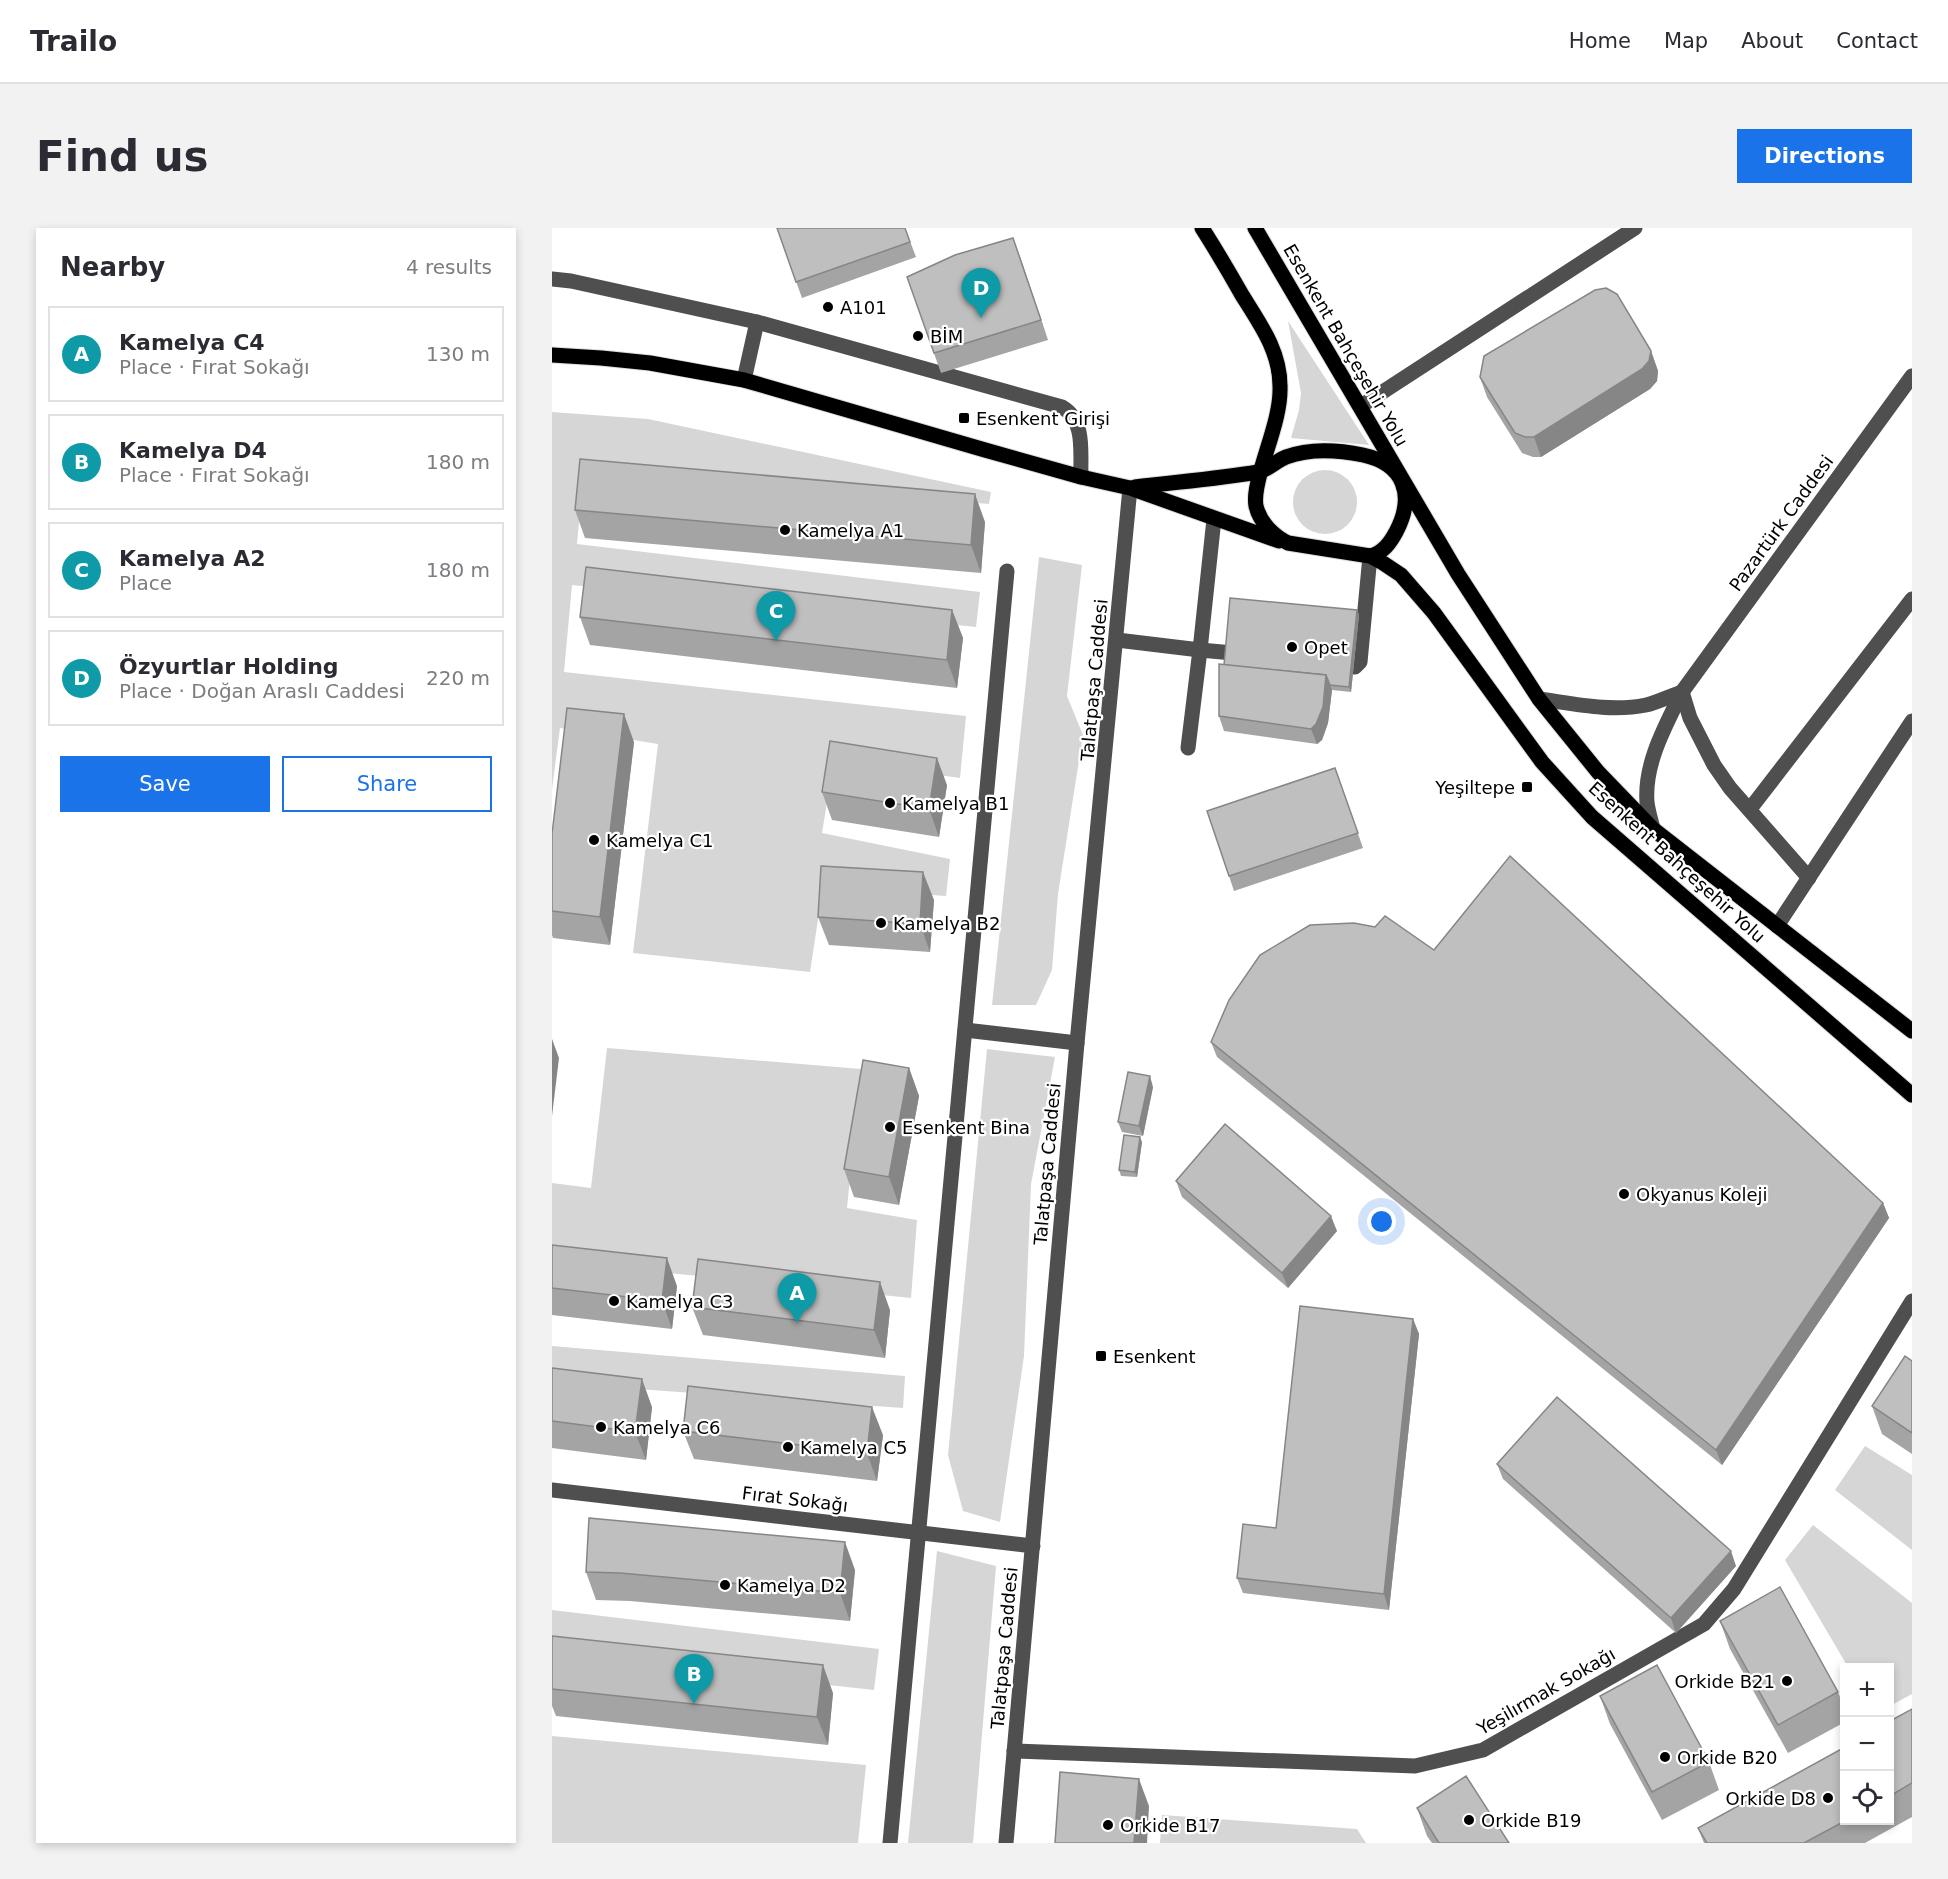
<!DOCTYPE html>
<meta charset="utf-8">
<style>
:root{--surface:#fff;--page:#f2f2f3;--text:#2b2b33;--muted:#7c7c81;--line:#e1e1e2;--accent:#1a73e8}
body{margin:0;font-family:"DejaVu Sans",sans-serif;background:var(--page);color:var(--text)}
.controls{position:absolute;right:18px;bottom:18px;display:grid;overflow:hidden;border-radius:0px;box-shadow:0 3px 9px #0003}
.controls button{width:54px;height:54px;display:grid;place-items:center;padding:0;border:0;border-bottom:2px solid var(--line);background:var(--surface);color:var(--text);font:30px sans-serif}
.you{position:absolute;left:830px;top:994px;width:21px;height:21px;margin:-15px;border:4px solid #fff;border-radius:50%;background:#1a73e8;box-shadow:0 0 0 9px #1a73e833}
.badge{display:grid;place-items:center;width:39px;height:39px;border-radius:50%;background:var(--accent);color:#fff;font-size:20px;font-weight:700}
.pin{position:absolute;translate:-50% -50px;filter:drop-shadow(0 2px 3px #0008)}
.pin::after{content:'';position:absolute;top:32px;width:21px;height:18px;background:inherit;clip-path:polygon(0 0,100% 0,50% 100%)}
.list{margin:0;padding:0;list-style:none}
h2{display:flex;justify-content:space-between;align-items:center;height:78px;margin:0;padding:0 24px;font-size:26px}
h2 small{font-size:20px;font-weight:400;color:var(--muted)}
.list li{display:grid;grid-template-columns:39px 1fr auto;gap:18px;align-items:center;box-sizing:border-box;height:96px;margin:0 12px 12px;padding:0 12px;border:2px solid var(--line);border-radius:0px}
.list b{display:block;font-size:22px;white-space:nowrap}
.list p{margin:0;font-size:20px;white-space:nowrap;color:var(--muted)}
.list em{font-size:20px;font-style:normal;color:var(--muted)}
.actions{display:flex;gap:12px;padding:18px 24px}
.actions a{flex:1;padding:14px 0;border:2px solid var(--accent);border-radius:0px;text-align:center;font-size:21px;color:var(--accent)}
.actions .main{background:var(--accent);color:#fff}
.icon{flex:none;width:33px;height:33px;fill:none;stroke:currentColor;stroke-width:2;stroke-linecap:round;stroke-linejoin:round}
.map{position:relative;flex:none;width:1360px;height:1615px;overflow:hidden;border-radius:0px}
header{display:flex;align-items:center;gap:36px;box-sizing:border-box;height:84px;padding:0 30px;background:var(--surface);border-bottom:2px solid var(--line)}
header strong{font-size:28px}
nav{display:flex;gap:33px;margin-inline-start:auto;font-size:21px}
.intro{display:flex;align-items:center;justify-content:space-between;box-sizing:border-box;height:144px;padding:0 36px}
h1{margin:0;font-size:42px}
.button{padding:15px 27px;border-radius:0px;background:var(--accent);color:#fff;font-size:21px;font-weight:700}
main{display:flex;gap:36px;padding:0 36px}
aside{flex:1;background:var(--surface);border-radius:0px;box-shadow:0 3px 9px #0003}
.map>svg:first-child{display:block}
.green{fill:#d6d6d6}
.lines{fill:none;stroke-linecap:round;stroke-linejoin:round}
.major-casing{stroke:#dbdbdb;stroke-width:17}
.minor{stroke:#4f4f4f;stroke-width:15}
.major{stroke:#000;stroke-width:15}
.wall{fill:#a4a4a4}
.shaded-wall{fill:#868686}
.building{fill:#bfbfbf;stroke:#868686;stroke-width:1.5}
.poi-dot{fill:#000;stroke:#fff;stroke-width:2}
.labels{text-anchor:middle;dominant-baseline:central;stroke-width:4.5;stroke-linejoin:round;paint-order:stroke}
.poi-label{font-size:18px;fill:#000;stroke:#fff;text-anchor:start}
.street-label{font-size:18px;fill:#000;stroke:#fff}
</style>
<header>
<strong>Trailo</strong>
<nav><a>Home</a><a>Map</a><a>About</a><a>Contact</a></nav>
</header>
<div class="intro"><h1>Find us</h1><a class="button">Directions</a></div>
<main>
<aside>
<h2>Nearby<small>4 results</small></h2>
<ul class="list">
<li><span class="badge" style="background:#0f9aa8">A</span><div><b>Kamelya C4</b><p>Place · Fırat Sokağı</p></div><em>130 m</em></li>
<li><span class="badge" style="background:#0f9aa8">B</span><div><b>Kamelya D4</b><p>Place · Fırat Sokağı</p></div><em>180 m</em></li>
<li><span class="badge" style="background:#0f9aa8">C</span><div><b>Kamelya A2</b><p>Place</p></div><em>180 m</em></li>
<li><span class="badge" style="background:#0f9aa8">D</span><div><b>Özyurtlar Holding</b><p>Place · Doğan Araslı Caddesi</p></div><em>220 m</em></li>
</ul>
<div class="actions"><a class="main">Save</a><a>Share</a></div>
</aside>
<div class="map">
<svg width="1360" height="1615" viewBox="0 0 1360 1615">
<rect width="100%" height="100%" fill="#fff"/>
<g class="green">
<polygon points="736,93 817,217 739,210 747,182 749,165"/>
<polygon points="0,184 96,191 439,264 437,276 32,242 25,316 428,364 424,399 20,357 12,444 414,488 408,550 282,532 270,605 398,631 394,668 271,659 258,744 81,725 106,516 8,500 0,561"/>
<circle cx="773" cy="274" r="32"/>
<polygon points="487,329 530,337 515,468 531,507 506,666 500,742 484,777 440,777"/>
<polygon points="55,820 309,841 295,980 365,992 359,1070 0,1033 0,955 39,960"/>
<polygon points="435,821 503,829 479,956 472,1128 448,1294 411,1283 396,1227"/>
<polygon points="0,1118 353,1148 351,1180 0,1155"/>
<polygon points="1313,1218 1360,1247 1360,1322 1283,1262"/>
<polygon points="1261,1297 1360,1375 1360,1466 1338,1478 1338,1440 1296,1439 1233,1332"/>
<polygon points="385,1323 444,1338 421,1615 356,1615"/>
<polygon points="0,1382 327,1421 322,1462 0,1427"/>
<polygon points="0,1508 314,1537 306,1615 0,1615"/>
<polygon points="610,1587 805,1601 814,1615 608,1615"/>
</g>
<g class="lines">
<g class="major-casing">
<g id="major">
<path d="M 650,0 C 664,22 677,44 690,67 C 708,96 728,123 728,158 C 729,185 716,216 709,242 C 706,253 702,267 704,278 C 708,295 722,308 736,315 L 818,328 L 831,335 L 849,347 L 882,385 L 990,534 L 1040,589 L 1360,867"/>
<polyline points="703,0 906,346 987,471 1046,544 1101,601 1360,803"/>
<polyline points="0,127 49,130 98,135 192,152 433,222 529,249 578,260 727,313"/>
<path d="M 583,259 C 623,254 665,251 706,244 C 716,242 724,233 734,229 C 758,220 787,222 811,227 C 853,236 863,268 844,304 C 838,315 831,325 818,328"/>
</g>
</g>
<g class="minor">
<path d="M 0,51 L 19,53 L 205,94 L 510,179 C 534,193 528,225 529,249"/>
<polyline points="192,152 205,94"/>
<polyline points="809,178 1083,0"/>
<polyline points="565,412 648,422 662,291"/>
<polyline points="782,436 803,439 808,434 818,328"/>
<polyline points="1130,464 1138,490 1162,537 1178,560 1257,650"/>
<path d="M 987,471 C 1023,476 1059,484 1094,477 C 1106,474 1118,468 1130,464"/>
<polyline points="636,520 648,422 692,426"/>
<polyline points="1198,581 1360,371"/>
<path d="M 1101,601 C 1099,592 1096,583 1095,574 C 1092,535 1114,497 1130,464 L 1360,148"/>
<polyline points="1225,698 1360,493"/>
<polyline points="413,802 525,815"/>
<polyline points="0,1262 481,1318"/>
<polyline points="462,1523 863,1538 931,1522 1152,1396 1182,1361 1360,1073"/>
<polyline points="338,1615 455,343"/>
<polyline points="454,1615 525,815 578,260"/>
</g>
<use href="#major" class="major"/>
</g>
<g class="wall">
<polygon points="225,0 353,0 364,29 250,70"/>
<polygon points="468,29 496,112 389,145 355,49"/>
<polygon points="1099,123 1106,143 1105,153 1098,161 989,229 981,229 970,225 935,169 928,149"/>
<polygon points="23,282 433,294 429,345 33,310"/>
<polygon points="400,382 411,410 405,460 38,417 28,389"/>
<polygon points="805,382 807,387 799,464 780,462 776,495 770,512 765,516 672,503 667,488"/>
<polygon points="82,514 58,717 1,710 0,707 0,606"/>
<polygon points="783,540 811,620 682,663 677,648"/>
<polygon points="395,557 387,609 280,592 270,564"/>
<polygon points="382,672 378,724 277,717 266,689"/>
<polygon points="882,722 1331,975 1337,990 1170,1237 665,829 659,814"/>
<polygon points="357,840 367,868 347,977 302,969 292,941"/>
<polygon points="601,859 591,908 570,904 566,894"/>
<polygon points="590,914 585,949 569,948 567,942"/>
<polygon points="624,953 785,1003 736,1060 630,969"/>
<polygon points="0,1017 125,1058 120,1101 0,1087"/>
<polygon points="140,1079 338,1082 333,1130 151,1107"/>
<polygon points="861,1091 867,1106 837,1382 691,1365 685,1350 724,1300"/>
<polygon points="1360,1133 1360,1226 1330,1206 1320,1178"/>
<polygon points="0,1140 100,1179 94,1232 0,1220"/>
<polygon points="131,1203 331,1207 325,1253 142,1231"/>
<polygon points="945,1236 1184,1338 1124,1405 951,1251"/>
<polygon points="303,1342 298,1393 78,1373 44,1372 34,1344"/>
<polygon points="1168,1393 1286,1464 1293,1482 1293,1494 1236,1525 1178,1421"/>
<polygon points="0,1408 281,1465 276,1517 4,1488 0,1478"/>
<polygon points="1048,1468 1157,1534 1167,1562 1110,1592 1058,1496"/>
<polygon points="1360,1481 1360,1589 1313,1615 1152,1615 1146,1600 1293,1593 1338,1593 1338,1493"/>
<polygon points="865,1580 957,1615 880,1615 875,1608"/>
</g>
<g class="shaded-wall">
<polygon points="461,10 468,29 496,112 489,92"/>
<polygon points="1099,123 1106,143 1105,153 1098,161 989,229 982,209"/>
<polygon points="423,266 433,294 429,345 419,317"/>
<polygon points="400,382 411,410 405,460 395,432"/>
<polygon points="805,382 807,387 799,464 797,459"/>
<polygon points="774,447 780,462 776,495 770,512 765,516 759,501"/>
<polygon points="72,486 82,514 58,717 48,689"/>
<polygon points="385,530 395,557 387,609 377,581"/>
<polygon points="371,644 382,672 378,724 368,696"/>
<polygon points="0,811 7,830 0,888"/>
<polygon points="357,840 367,868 347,977 337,949"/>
<polygon points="598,848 601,859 591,908 587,898"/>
<polygon points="588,909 590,914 585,949 583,944"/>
<polygon points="1331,975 1337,990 1170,1237 1164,1222"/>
<polygon points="779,988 785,1003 736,1060 730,1045"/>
<polygon points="115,1030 125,1058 120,1101 110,1073"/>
<polygon points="328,1054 338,1082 333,1130 322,1102"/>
<polygon points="861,1091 867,1106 837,1382 832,1366"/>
<polygon points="90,1151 100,1179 94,1232 83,1204"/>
<polygon points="320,1179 331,1207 325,1253 315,1225"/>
<polygon points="293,1314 303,1342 298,1393 288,1365"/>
<polygon points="1179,1323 1184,1338 1124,1405 1119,1390"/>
<polygon points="271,1437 281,1465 276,1517 265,1489"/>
<polygon points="587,1551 597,1578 595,1615 582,1615"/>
</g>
<g class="building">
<polygon points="225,0 353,0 358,14 244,54"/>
<polygon points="461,10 489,92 382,125 355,49 403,27"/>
<polygon points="1054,60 1065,66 1099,123 1097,133 1090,141 982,209 973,209 963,205 928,149 932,128 1043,62"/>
<polygon points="28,231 423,266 419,317 23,282"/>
<polygon points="34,339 400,382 395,432 28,389"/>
<polygon points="678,370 805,382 797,459 778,457 774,447 672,437"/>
<polygon points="667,436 774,447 771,479 764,496 759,501 667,488"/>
<polygon points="15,480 72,486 48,689 0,683 0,606"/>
<polygon points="278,513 385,530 377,581 270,564"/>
<polygon points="783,540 806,605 677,648 655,583"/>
<polygon points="958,628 1331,975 1164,1222 659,814 677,772 708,727 758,697 802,695 823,699 833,688 882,722"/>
<polygon points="269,638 371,644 368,696 266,689"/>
<polygon points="311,832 357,840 337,949 292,941"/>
<polygon points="576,844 598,848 587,898 566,894"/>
<polygon points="673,896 779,988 730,1045 624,953"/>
<polygon points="572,907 588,909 583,944 567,942"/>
<polygon points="0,1017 115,1030 110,1073 0,1060"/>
<polygon points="146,1031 328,1054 322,1102 140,1079"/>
<polygon points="748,1078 861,1091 832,1366 685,1350 691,1296 724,1300"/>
<polygon points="1353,1128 1360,1133 1360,1205 1320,1178"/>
<polygon points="0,1140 90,1151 83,1204 0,1193"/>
<polygon points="136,1158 320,1179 315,1225 131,1203"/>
<polygon points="1005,1169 1179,1323 1119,1390 945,1236"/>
<polygon points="37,1290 293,1314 288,1365 68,1345 34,1344"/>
<polygon points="1228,1359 1286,1464 1226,1497 1168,1393"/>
<polygon points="0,1408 271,1437 265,1489 0,1461"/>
<polygon points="1105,1437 1157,1534 1100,1564 1048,1468"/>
<polygon points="1360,1481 1360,1555 1338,1568 1338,1493"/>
<polygon points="1293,1519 1293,1593 1252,1615 1155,1615 1146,1600"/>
<polygon points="508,1544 587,1551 582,1615 503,1615"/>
<polygon points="914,1548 957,1615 887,1615 865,1580"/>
</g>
<g class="poi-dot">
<circle cx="276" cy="79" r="6"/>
<circle cx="366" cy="108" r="6"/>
<rect x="406" y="184" width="12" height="12" rx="3"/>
<circle cx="233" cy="302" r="6"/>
<circle cx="740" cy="419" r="6"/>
<rect x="969" y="553" width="12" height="12" rx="3"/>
<circle cx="338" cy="575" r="6"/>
<circle cx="42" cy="612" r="6"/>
<circle cx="329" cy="695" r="6"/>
<circle cx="338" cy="899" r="6"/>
<circle cx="1072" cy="966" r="6"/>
<circle cx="62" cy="1073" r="6"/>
<rect x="543" y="1122" width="12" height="12" rx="3"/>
<circle cx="49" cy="1199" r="6"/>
<circle cx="236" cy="1219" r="6"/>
<circle cx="173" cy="1357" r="6"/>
<circle cx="1235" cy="1453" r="6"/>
<circle cx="1113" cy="1529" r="6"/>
<circle cx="1276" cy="1570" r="6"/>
<circle cx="917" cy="1592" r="6"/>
<circle cx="556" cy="1597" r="6"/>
</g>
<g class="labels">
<g class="poi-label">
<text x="288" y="79">A101</text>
<text x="378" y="108">BİM</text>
<text x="424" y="190">Esenkent Girişi</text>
<text x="245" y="302">Kamelya A1</text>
<text x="752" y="419">Opet</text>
<text x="963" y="559" text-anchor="end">Yeşiltepe</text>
<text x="350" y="575">Kamelya B1</text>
<text x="54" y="612">Kamelya C1</text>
<text x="341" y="695">Kamelya B2</text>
<text x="350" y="899">Esenkent Bina</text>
<text x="1084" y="966">Okyanus Koleji</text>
<text x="74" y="1073">Kamelya C3</text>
<text x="561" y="1128">Esenkent</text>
<text x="61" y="1199">Kamelya C6</text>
<text x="248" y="1219">Kamelya C5</text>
<text x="185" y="1357">Kamelya D2</text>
<text x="1223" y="1453" text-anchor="end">Orkide B21</text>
<text x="1125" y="1529">Orkide B20</text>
<text x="1264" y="1570" text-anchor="end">Orkide D8</text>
<text x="929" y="1592">Orkide B19</text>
<text x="568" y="1597">Orkide B17</text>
</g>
<g class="street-label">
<text transform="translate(794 117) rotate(60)">Esenkent Bahçeşehir Yolu</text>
<text transform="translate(1229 295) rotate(-54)">Pazartürk Caddesi</text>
<text transform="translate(542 452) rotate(-85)">Talatpaşa Caddesi</text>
<text transform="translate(1125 634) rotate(42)">Esenkent Bahçeşehir Yolu</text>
<text transform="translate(495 936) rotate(-85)">Talatpaşa Caddesi</text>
<text transform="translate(243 1271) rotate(7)">Fırat Sokağı</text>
<text transform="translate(452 1420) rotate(-85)">Talatpaşa Caddesi</text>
<text transform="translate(994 1463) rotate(-30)">Yeşilırmak Sokağı</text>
</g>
</g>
</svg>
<div class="controls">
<button>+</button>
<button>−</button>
<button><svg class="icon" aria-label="locate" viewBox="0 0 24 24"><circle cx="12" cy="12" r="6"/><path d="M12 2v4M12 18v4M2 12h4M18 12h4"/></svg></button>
</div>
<div class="you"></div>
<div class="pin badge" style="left:245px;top:1095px;background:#0f9aa8">A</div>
<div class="pin badge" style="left:142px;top:1476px;background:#0f9aa8">B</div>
<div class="pin badge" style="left:224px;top:413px;background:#0f9aa8">C</div>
<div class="pin badge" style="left:429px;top:90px;background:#0f9aa8">D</div>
</div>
</main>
